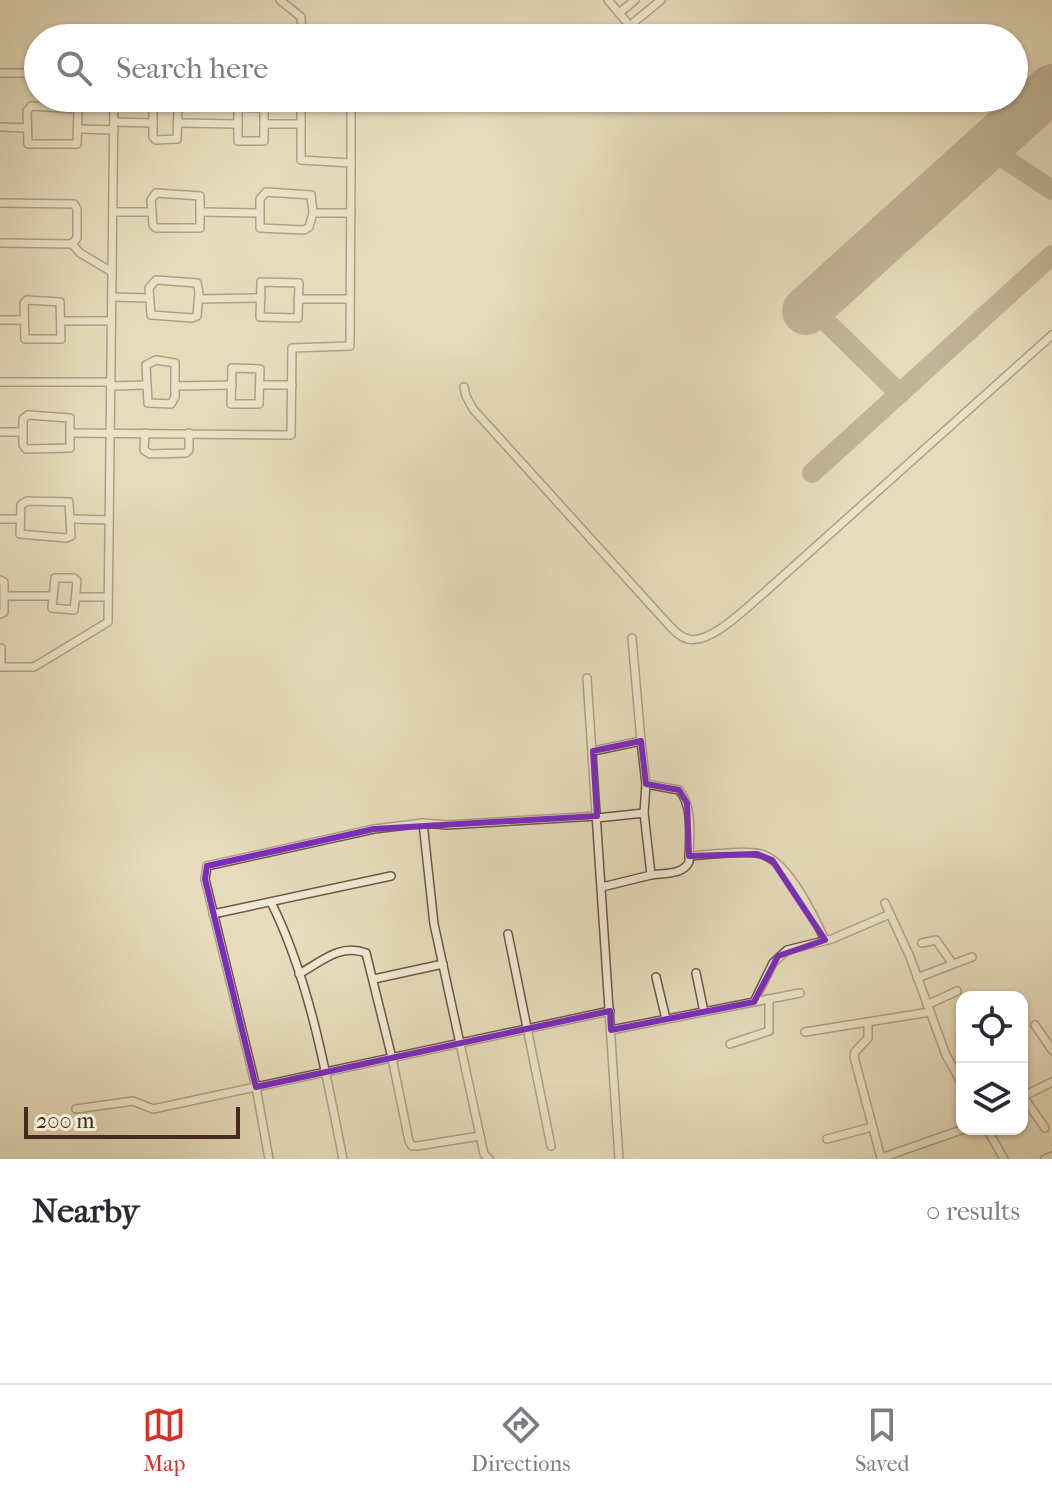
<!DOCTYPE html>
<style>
:root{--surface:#fff;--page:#f7f7f7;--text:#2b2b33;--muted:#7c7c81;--line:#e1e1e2;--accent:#d93025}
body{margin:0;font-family:"IM FELL French Canon",serif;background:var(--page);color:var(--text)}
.controls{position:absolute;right:24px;bottom:24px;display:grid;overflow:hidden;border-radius:16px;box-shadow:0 2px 6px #0004}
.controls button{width:72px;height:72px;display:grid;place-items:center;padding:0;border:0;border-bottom:2px solid var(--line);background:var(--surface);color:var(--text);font:40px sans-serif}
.scale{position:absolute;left:24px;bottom:20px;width:216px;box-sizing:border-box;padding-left:8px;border:4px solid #462b1c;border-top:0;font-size:22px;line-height:28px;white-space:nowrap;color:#462b1c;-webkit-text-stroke:6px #efe8d3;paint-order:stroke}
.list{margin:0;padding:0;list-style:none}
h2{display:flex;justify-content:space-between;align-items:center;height:104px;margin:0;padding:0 32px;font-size:34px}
h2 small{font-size:26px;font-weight:400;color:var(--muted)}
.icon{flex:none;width:44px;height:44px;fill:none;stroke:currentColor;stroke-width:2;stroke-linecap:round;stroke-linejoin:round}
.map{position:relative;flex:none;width:1052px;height:1159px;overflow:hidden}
.search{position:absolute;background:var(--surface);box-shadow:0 2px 6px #0004;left:24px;right:24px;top:24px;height:88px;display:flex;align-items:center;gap:20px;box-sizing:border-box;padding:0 28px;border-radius:44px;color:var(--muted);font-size:30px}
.sheet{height:224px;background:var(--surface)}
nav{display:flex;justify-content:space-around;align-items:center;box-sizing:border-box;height:112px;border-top:2px solid var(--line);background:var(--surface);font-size:22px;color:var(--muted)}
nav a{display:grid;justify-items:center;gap:4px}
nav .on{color:var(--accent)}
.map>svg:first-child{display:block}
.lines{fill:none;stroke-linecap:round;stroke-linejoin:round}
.taxiway{stroke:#96846c;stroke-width:20}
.runway{stroke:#96846c;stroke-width:48}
.minor-casing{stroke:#6e5744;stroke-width:10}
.minor{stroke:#efe8d3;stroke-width:7}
.marked{fill:none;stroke:#7b2cbf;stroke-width:6;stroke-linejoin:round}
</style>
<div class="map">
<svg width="1052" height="1159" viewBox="0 0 1052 1159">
<rect width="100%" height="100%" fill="#e6dcbb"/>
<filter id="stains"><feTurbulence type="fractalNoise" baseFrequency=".0025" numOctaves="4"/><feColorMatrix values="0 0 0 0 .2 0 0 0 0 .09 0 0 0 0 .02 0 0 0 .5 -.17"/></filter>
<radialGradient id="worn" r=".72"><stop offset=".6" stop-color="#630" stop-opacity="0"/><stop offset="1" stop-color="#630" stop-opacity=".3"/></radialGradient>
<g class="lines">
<g class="taxiway">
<polyline points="987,147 1052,190"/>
<polyline points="811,307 900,394"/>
<polyline points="812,473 1052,255"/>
</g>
<polyline class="runway" points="806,311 1052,88"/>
<g class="minor-casing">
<g id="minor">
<polyline points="280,0 301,17 302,38"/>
<polyline points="608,0 630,26"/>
<polyline points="619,13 635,0"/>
<polyline points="615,38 661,0"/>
<polyline points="0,73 38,73"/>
<polyline points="351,98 351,163"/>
<polygon points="31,106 78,109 77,144 28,144 27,111"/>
<polygon points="156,106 178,107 177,139 156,140 153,137 153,111"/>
<polygon points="238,107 264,108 264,141 238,141"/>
<polyline points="114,122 153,123"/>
<polyline points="179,123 238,124"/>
<polyline points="264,124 301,124"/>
<polyline points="0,127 27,128"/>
<polyline points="78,129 114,130"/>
<polygon points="266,192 311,195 313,213 309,227 304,230 260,228 260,199"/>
<polygon points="156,193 200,196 200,228 156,228 153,225 151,200"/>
<polyline points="0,203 74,204 77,209 77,238 72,244"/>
<polyline points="113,212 151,212"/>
<polyline points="202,212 259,213"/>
<polyline points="313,213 351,213"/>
<polyline points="0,243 72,244"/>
<polyline points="72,244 80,253 112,272"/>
<polygon points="156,280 197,283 199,292 197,316 192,318 151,315 149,288"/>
<polygon points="261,282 299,283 298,318 260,317"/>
<polyline points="112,297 149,298"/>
<polyline points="199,299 261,298"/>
<polyline points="298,299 350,299"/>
<polygon points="27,300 60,302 61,339 25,339 24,303"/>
<polyline points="0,320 24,320"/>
<polyline points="62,321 111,321"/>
<polygon points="156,360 175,363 175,397 171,404 148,403 146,365"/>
<polygon points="232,368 260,369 259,404 231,404"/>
<polyline points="0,382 111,382"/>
<polyline points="260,385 292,385"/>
<polyline points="111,386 146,385"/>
<polyline points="175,386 232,385"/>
<path d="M 464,387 L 466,396 L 473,409 L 667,623 C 673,629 679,637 688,639 C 710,645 747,607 764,593 L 1052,335"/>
<polygon points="28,415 70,418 70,448 26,449 23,445 23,419"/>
<polyline points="0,432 23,432"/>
<polyline points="72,433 291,435 292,348 350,346 351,163 301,160 301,98"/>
<polyline points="145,433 144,450 150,454 186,453 189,450 189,433"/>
<polygon points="27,501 69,502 71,536 66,538 20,534 21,505"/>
<polyline points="0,519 19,519"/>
<polyline points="72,519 109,520"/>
<polygon points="55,578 74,578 77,581 74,610 52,608"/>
<polyline points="0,580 4,582 4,612 0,614"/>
<polyline points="5,596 52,596"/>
<polyline points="76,597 108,597"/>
<polyline points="0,667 34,667 108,622 114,98"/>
<polyline points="1,667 1,648"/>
<polyline points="587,678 619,1159"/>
<polyline points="641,741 646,784 644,813"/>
<polyline points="593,751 641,741 632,638"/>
<path d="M 646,784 L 679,790 C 694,807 689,840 689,862 C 683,875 664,873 651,875"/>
<polyline points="597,818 644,813 651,875 602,887"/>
<polyline points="423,823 434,924 484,1154 489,1159"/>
<path d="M 689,856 C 709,855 745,849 764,855 C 790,865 814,916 825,940"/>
<path d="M 271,902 C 310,981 326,1073 343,1159"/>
<polyline points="885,903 910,957 946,1055 962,1084"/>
<polyline points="213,914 391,876"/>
<polyline points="508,934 551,1146"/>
<polyline points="922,943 936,940 952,963"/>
<polyline points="696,973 704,1012"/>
<path d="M 299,974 C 321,962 340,943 366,953 L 392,1058 L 409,1141 L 412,1146 L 417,1146 L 480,1136"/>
<polyline points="656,977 666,1019"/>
<polyline points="917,978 972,957"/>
<polyline points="374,979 443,964"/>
<polyline points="754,1002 773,963 787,950 832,939 890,914"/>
<polyline points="927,1005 957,991"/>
<polyline points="868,1022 868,1038 855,1052 854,1057 881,1158 964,1129"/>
<polyline points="1035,1025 1052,1050"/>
<polyline points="611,1030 800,993"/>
<polyline points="805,1032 930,1012"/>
<polyline points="730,1044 769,1031 769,999"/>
<polyline points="1022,1095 1045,1128"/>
<polyline points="1022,1097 1052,1082"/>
<polyline points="76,1109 133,1101 153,1109 610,1011"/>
<polyline points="987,1129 1004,1159"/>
<polyline points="827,1139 872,1127"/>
<polyline points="269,1159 256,1087 205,879 207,866 374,829 423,823 447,825 597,816"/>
<polyline points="1045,1159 1052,1156"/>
</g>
</g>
<use href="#minor" class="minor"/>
</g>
<path d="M0 0H1052V1159H0ZM 641,741 L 646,784 L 679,790 L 687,803 L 689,856 L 757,854 L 772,860 L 825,940 L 778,956 L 754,1002 L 611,1030 L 610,1011 L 256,1087 L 205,879 L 207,866 L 374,829 L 597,816 L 593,751 Z" fill="#e6dcbb" fill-opacity=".55" fill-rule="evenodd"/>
<path class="marked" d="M 641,741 L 646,784 L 679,790 L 687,803 L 689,856 L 757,854 L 772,860 L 825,940 L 778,956 L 754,1002 L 611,1030 L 610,1011 L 256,1087 L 205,879 L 207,866 L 374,829 L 597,816 L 593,751 Z"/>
<rect width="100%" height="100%" filter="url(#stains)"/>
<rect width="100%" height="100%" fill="url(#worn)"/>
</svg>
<div class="controls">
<button><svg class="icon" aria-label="locate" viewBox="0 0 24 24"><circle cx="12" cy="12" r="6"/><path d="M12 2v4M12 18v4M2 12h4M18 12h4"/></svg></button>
<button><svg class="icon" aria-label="layers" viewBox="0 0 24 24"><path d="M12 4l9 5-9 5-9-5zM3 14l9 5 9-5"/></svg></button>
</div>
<div class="scale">200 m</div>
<div class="search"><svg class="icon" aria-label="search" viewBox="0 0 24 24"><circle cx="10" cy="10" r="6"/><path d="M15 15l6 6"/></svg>Search here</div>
</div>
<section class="sheet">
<h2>Nearby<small>0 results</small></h2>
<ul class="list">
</ul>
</section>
<nav>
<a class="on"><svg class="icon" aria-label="map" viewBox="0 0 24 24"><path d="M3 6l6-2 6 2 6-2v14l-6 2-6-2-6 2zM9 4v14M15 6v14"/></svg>Map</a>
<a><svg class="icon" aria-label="directions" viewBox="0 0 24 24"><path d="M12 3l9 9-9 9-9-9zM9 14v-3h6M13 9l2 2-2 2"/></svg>Directions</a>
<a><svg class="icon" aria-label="saved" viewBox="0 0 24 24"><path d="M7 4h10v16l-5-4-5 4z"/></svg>Saved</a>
</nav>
